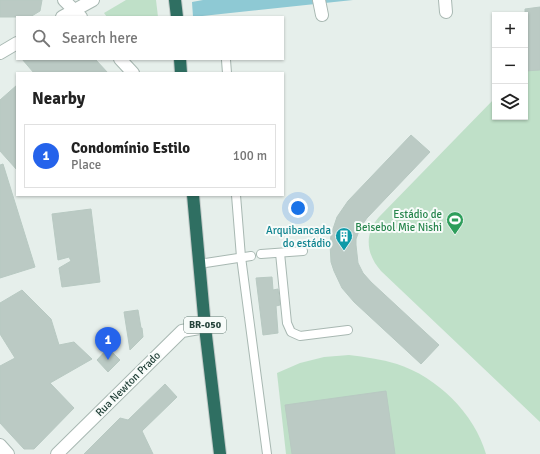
<!DOCTYPE html>
<meta charset="utf-8">
<style>
:root{--surface:#fff;--page:#f6f6f6;--text:#222;--muted:#767676;--line:#e0e0e0;--accent:#2563eb}
body{margin:0;font-family:Signika,sans-serif;background:var(--page);color:var(--text)}
.controls{position:absolute;right:12px;top:12px;display:grid;overflow:hidden;border-radius:0px;box-shadow:0 1px 3px #0004}
.controls button{width:36px;height:36px;display:grid;place-items:center;padding:0;border:0;border-bottom:1px solid var(--line);background:var(--surface);color:var(--text);font:20px sans-serif}
.you{position:absolute;left:298px;top:208px;width:14px;height:14px;margin:-10px;border:3px solid #fff;border-radius:50%;background:#1a73e8;box-shadow:0 0 0 6px #1a73e833}
.badge{display:grid;place-items:center;width:26px;height:26px;border-radius:50%;background:var(--accent);color:#fff;font-size:13px;font-weight:700}
.pin{position:absolute;translate:-50% -33px;filter:drop-shadow(0 1px 2px #0008)}
.pin::after{content:'';position:absolute;top:21px;width:14px;height:12px;background:inherit;clip-path:polygon(0 0,100% 0,50% 100%)}
.list{margin:0;padding:0;list-style:none}
h2{display:flex;justify-content:space-between;align-items:center;height:52px;margin:0;padding:0 16px;font-size:17px}
h2 small{font-size:13px;font-weight:400;color:var(--muted)}
.list li{display:grid;grid-template-columns:26px 1fr auto;gap:12px;align-items:center;box-sizing:border-box;height:64px;margin:0 8px 8px;padding:0 8px;border:1px solid var(--line);border-radius:0px}
.list b{display:block;font-size:15px;white-space:nowrap}
.list p{margin:0;font-size:13px;white-space:nowrap;color:var(--muted)}
.list em{font-size:13px;font-style:normal;color:var(--muted)}
.icon{flex:none;width:22px;height:22px;fill:none;stroke:currentColor;stroke-width:2;stroke-linecap:round;stroke-linejoin:round}
.map{position:relative;flex:none;width:540px;height:454px;overflow:hidden}
.search{position:absolute;background:var(--surface);box-shadow:0 1px 3px #0004;left:16px;top:16px;width:268px;height:44px;display:flex;align-items:center;gap:10px;box-sizing:border-box;padding:0 14px;border-radius:0px;color:var(--muted);font-size:15px}
.panel{position:absolute;background:var(--surface);box-shadow:0 1px 3px #0004;left:16px;top:72px;width:268px;height:124px;border-radius:0px}
.map>svg:first-child{display:block}
.green{fill:#bfe0c8}
.water{fill:#8ec9d4}
.building{fill:#bbcac4;stroke:#b8c9c2}
.lines{fill:none;stroke-linecap:round;stroke-linejoin:round}
.lane-casing{stroke:#a8b8b2;stroke-width:10}
.street-casing{stroke:#a8b8b2;stroke-width:14}
.highway-casing{stroke:#c2cac8;stroke-width:14}
.lane{stroke:#fff;stroke-width:8}
.street{stroke:#fff;stroke-width:12}
.highway{stroke:#2f6f62;stroke-width:12}
.labels{text-anchor:middle;dominant-baseline:central;stroke-width:4;stroke-linejoin:round;paint-order:stroke}
.shield{fill:#f7fbf9;stroke:#637a73;stroke-width:1}
.shield-label{font-size:10px;font-weight:bold;fill:#24423a}
.leisure-label{font-size:11px;fill:#27864d;stroke:#f7fbf9;text-anchor:end}
.culture-label{font-size:11px;fill:#0d838f;stroke:#f7fbf9;text-anchor:end}
.street-label{font-size:11px;fill:#24423a;stroke:#f7fbf9}
</style>
<div class="map">
<svg width="540" height="454" viewBox="0 0 540 454">
<rect width="100%" height="100%" fill="#e6efeb"/>
<g class="green">
<polygon points="126,0 156,0 158,17 107,17 104,13"/>
<path d="M 540,52 L 540,422 L 381,271 C 366,254 364,234 379,217 L 495,98 L 495,117 L 525,117 L 525,68 Z"/>
<path d="M 349,355 C 365,357 381,359 397,364 C 437,377 474,413 486,454 L 286,454 L 277,373 L 300,363 L 324,357 Z"/>
</g>
<polygon class="water" points="203,0 353,0 193,17 192,2"/>
<g class="building">
<polygon points="0,0 42,0 40,11 30,17 0,17"/>
<polygon points="540,7 540,70 525,71 525,9"/>
<polygon points="22,59 95,59 108,73 34,73"/>
<polygon points="17,85 17,170 0,151 0,100"/>
<polygon points="411,135 430,152 367,218 360,228 356,239 356,245 358,263 363,273 371,282 439,345 421,364 354,302 342,288 334,271 331,262 330,244 331,235 337,217 348,201"/>
<polygon points="3,164 35,267 0,278 0,165"/>
<polygon points="91,209 100,282 62,287 59,268 71,261 69,257 58,260 52,214"/>
<polygon points="272,277 273,290 278,289 280,305 276,306 278,333 263,335 256,278"/>
<polygon points="22,290 51,319 59,345 74,342 92,359 50,383 74,408 34,449 24,449 0,423 0,366 15,358 0,334 0,303"/>
<polygon points="138,310 141,328 142,328 143,337 130,350 124,312"/>
<polygon points="108,348 120,360 108,372 97,360"/>
<polygon points="165,384 177,397 142,431 153,454 84,454 120,418 128,420"/>
<polygon points="386,391 395,454 292,454 285,405"/>
</g>
<g class="lines">
<g class="lane-casing">
<g id="lane">
<polyline points="226,60 227,73"/>
<polyline points="236,195 241,257 267,454"/>
<polyline points="280,253 287,323 291,332 300,336 348,330"/>
<polyline points="261,254 303,251"/>
<polyline points="199,264 251,256"/>
</g>
</g>
<g class="street-casing">
<g id="street">
<polyline points="64,0 81,17"/>
<polyline points="319,0 322,15"/>
<polyline points="445,0 446,12"/>
<polyline points="62,17 93,0"/>
<polyline points="0,53 17,43"/>
<polyline points="120,59 133,73"/>
<polyline points="0,445 8,454"/>
<polyline points="57,454 182,331 205,327"/>
</g>
</g>
<g class="highway-casing">
<g id="highway">
<polyline points="175,0 177,17"/>
<polyline points="180,59 181,73"/>
<polyline points="193,195 205,327 220,454"/>
</g>
</g>
<use href="#lane" class="lane"/>
<use href="#street" class="street"/>
<use href="#highway" class="highway"/>
</g>
<defs>
<g id="stadium-pin" transform="scale(0.9)"><path d="M0 17L-7.5 6A9.5 9.5 0 1 1 7.5 6Z" fill="#2e9e5b" stroke="#f7fbf9"/><path d="M0-5a6.5 5 0 1 0 0 10a6.5 5 0 1 0 0-10ZM-3.5-1.8h7v3.6h-7Z" fill="#fff"/></g>
<g id="building-pin" transform="scale(0.9)"><path d="M0 17L-7.5 6A9.5 9.5 0 1 1 7.5 6Z" fill="#0f9aa8" stroke="#f7fbf9"/><path d="M-4-6H4V6H1V3H-1V6H-4ZM-2.5-4.3h1.7v1.8h-1.7ZM.8-4.3h1.7v1.8H.8ZM-2.5-1h1.7V.8h-1.7ZM.8-1h1.7V.8H.8Z" fill="#fff"/></g>
</defs>
<g fill-rule="evenodd">
<use href="#stadium-pin" x="455" y="220"/>
<use href="#building-pin" x="344" y="236"/>
</g>
<g class="labels">
<rect class="shield" x="184" y="317" width="42" height="16" rx="3"/>
<g class="shield-label">
<text x="205" y="325">BR-050</text>
</g>
<g class="leisure-label">
<text x="442" y="214">Estádio de<tspan x="442" dy="13">Beisebol Mie Nishi</tspan></text>
</g>
<g class="culture-label">
<text x="331" y="230">Arquibancada<tspan x="331" dy="13">do estádio</tspan></text>
</g>
<g class="street-label">
<text transform="translate(128 384) rotate(-45)">Rua Newton Prado</text>
</g>
</g>
</svg>
<div class="controls">
<button>+</button>
<button>−</button>
<button><svg class="icon" aria-label="layers" viewBox="0 0 24 24"><path d="M12 4l9 5-9 5-9-5zM3 14l9 5 9-5"/></svg></button>
</div>
<div class="you"></div>
<div class="pin badge" style="left:108px;top:360px">1</div>
<div class="search"><svg class="icon" aria-label="search" viewBox="0 0 24 24"><circle cx="10" cy="10" r="6"/><path d="M15 15l6 6"/></svg>Search here</div>
<section class="panel">
<h2>Nearby<small></small></h2>
<ul class="list">
<li><span class="badge">1</span><div><b>Condomínio Estilo</b><p>Place</p></div><em>100 m</em></li>
</ul>
</section>
</div>
